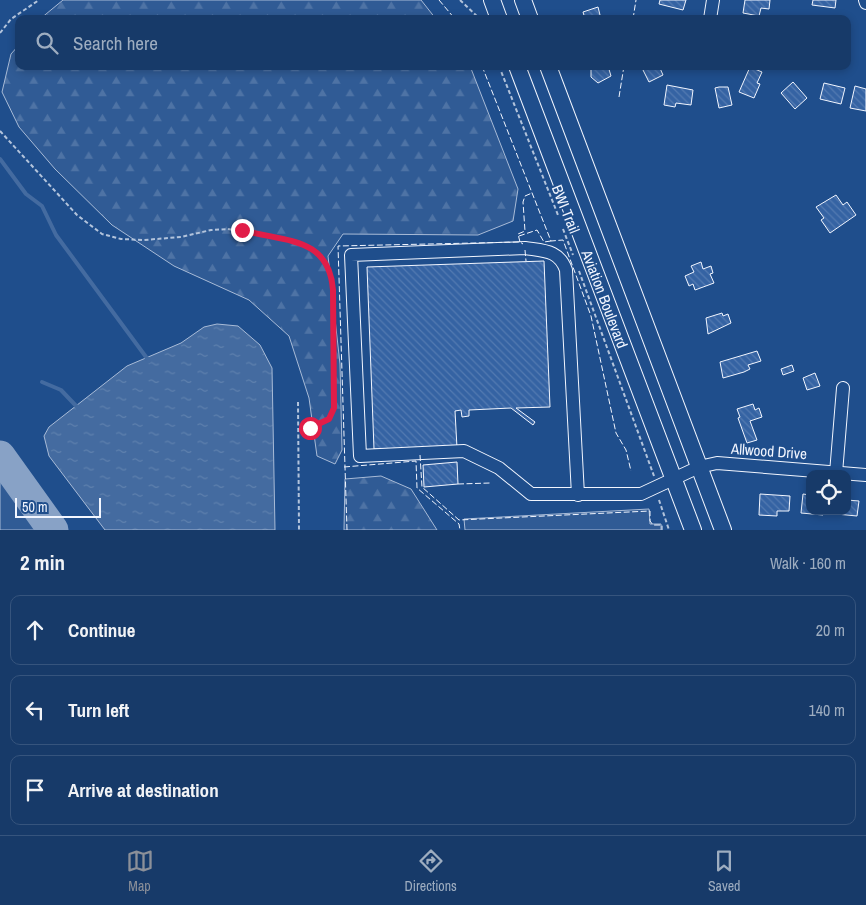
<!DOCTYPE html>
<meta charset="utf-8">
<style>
:root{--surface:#173a69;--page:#244571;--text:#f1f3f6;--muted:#9eadc0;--line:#36547d;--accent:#8c9099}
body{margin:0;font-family:"Archivo Narrow",sans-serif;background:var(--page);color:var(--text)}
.controls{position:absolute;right:15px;bottom:15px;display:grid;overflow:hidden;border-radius:10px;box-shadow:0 2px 8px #0003}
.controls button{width:45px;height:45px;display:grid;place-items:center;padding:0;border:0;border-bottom:1px solid var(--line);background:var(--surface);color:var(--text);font:25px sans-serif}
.scale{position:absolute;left:15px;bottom:12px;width:86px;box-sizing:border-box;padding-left:5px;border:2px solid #f2f6ff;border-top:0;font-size:14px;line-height:18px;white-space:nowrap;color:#f2f6ff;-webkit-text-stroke:4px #1f4e8c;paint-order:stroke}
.stop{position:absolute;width:15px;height:15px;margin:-11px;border:4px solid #e11d48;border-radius:50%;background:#fff}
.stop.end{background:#e11d48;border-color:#fff;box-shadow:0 1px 5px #0008}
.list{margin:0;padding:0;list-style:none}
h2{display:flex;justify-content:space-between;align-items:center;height:65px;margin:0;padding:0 20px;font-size:21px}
h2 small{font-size:16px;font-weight:400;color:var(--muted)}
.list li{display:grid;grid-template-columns:32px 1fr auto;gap:15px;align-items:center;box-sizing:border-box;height:70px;margin:0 10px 10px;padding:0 10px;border:1px solid var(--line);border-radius:10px}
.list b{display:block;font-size:19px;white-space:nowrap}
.list em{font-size:16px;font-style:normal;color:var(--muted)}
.icon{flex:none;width:28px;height:28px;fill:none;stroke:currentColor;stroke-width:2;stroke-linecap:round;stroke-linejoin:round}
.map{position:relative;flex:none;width:866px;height:530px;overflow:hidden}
.search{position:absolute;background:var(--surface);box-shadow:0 2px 8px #0003;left:15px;right:15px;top:15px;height:55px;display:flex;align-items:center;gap:12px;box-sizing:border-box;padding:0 18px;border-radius:10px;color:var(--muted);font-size:19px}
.sheet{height:305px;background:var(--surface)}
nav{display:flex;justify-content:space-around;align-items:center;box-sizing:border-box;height:70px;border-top:1px solid var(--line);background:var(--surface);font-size:14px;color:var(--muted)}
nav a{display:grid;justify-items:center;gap:2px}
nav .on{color:var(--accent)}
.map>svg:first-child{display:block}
.built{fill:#305b95;stroke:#a8bbd7}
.forest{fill:url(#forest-firs);stroke:#a8bbd7}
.water{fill:url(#water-ripples);stroke:#a8bbd7}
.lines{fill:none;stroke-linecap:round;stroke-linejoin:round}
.stream{stroke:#446ba0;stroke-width:4}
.taxiway{stroke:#88a2c6;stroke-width:31}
.building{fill:url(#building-back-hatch);stroke:#f2f6ff}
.minor-casing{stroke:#f2f6ff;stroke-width:14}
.major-casing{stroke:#f2f6ff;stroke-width:18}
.path{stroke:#b3c4dc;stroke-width:2;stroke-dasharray:4 2.5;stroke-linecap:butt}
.minor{stroke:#1f4e8c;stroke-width:12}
.major{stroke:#1f4e8c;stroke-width:16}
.fence{stroke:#f2f6ff;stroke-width:1;stroke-dasharray:6 2.5;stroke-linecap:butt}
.route{stroke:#e11d48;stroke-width:6}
.labels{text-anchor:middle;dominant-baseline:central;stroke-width:4;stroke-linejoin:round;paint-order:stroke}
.street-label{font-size:15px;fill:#f2f6ff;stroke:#1f4e8c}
</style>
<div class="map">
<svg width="866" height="530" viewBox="0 0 866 530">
<defs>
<pattern id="forest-firs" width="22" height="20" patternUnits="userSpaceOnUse" patternTransform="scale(1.25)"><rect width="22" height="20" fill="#305b95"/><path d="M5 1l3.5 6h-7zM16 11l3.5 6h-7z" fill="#4e73a5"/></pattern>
<pattern id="water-ripples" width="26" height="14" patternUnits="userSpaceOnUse" patternTransform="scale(1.25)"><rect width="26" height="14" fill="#446ba0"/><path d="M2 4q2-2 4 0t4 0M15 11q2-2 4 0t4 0" fill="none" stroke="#5f81ae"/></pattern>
<pattern id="building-back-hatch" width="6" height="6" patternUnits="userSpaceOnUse" patternTransform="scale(1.25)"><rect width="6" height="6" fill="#3563a3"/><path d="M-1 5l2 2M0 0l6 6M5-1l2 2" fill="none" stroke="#537ab1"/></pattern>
</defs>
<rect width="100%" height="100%" fill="#1f4e8c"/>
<g class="built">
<polygon points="0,478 38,530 0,530"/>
<polygon points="649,509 650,524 661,524 661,530 465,530 464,519"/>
</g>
<g class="forest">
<polygon points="63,0 421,0 436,19 40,19"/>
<polygon points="19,45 19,66 470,66 518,189 513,221 478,235 343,234 328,256 340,364 342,450 335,464 317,456 309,398 289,336 249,300 174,266 112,225 55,169 19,127 2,92 11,54"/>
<polygon points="381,476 411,489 437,530 344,530 345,479"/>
</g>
<polygon class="water" points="217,324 238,326 260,345 272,368 275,530 105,530 49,456 44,436 49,427 127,366 181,343 204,327"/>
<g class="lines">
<g class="stream">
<polyline points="0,159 26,194 42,206 56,235 149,361"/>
<polyline points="42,382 61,390 79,409"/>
</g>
<polyline class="taxiway" points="0,456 53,530"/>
</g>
<g class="building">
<polygon points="660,0 686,0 683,10 659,4"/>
<polygon points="745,0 770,0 769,9 761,8 759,16 743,13"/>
<polygon points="813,0 836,0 835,8 812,5"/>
<polygon points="598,7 601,19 585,19 583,12"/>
<polygon points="591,66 608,66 611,76 598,83 591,77"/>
<polygon points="641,66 659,66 663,75 649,82"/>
<polygon points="750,67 762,72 757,83 760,84 754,98 739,92"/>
<polygon points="793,82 807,98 795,109 781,93"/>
<polygon points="824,83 845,88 841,104 820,99"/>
<polygon points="667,85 693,90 691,105 676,103 675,107 664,105"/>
<polygon points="855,86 866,89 866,111 850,108"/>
<polygon points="719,87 728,87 732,105 719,108 715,88"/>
<polygon points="836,195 843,205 847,202 856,215 830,233 821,220 824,218 816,207"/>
<polygon points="544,261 550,407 516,408 535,422 533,425 511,408 469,410 469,416 462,417 461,410 455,411 457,448 374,449 367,267"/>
<polygon points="701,262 703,269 711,266 713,273 710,274 714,283 695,290 693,284 689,286 685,276 694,272 691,266"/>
<polygon points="722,313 723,316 728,314 731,323 708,334 706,318"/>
<polygon points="757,351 761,361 748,365 750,369 744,372 723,378 720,362"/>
<polygon points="792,365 794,371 783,375 781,369"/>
<polygon points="815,373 820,386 807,390 803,378"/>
<polygon points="753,404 755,410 759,408 762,417 750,421 757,440 747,443 738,418 740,417 737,409"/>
<polygon points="457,462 458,484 424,487 423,465"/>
<polygon points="760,494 790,496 789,511 777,511 777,516 759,515"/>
<polygon points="803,494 810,495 810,511 823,511 823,515 801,513"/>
<polygon points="847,500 859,501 857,516 836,514 836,511 847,511"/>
</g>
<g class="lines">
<g class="minor-casing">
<g id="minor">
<polyline points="865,0 866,3"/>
<polyline points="710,19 713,0"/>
<polyline points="836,473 843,388"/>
<path d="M 578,495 L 566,270 C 559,250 544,251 525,248 L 351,255 L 360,456 L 464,451 L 499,468 L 531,494 L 641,494 L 699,467 L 717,463 L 866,475"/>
</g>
</g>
<g class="major-casing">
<g id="major">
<polyline points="492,0 499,19"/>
<polyline points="523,0 530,19"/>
<path id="s1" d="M 517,66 L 693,530"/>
<polyline points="548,66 723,530"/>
</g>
</g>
<g class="path">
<polyline points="460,0 480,19"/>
<polyline points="0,33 11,19 39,0"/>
<polyline points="499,66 558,215"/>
<path d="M 0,131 L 77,215 L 102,234 L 121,239 L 144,240 L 181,237 L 211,230 L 228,229 L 292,241 L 313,249 L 322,256 L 330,271 L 332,281 L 334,408 C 326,424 316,427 299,429"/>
<polyline points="563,229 573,255"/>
<polyline points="579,271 654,476"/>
<polyline points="298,402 299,530"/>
<polyline points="659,500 669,530"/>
</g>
<use href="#minor" class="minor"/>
<use href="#major" class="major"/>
<g class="fence">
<polyline points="439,0 455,19"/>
<polyline points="633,19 636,0"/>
<polyline points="482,66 551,241 563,240 591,316 616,433 626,450 631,471"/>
<polyline points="619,97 624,66"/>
<polyline points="519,236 537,230 544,242 551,241"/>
<polyline points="520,242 518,234 525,231 523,202 525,196 532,193"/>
<polyline points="525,250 526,261"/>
<polyline points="420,455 422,487 459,520 650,511 650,521 653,525 662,525 662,530"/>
<polyline points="344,467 416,461 417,488 459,524 460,530"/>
<polyline points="458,484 490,483"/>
<polyline points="347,530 338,246 520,242 523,244"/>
</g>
</g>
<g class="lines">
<path class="route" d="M 242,230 C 282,242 329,235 333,290 L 334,408 L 329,419 L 310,428"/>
</g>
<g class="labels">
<g class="street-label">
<text transform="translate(566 209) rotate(68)">BWI Trail</text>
<text stroke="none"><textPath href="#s1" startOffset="249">Aviation Boulevard</textPath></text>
<text transform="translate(769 451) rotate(4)">Allwood Drive</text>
</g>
</g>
</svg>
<div class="controls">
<button><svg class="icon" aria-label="locate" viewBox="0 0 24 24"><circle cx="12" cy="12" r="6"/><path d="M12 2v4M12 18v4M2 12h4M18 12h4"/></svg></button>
</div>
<div class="scale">50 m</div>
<div class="stop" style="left:310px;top:428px"></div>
<div class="stop end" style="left:242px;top:230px"></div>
<div class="search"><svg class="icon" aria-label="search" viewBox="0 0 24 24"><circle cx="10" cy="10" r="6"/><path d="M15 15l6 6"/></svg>Search here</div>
</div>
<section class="sheet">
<h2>2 min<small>Walk · 160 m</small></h2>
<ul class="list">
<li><svg class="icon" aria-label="ahead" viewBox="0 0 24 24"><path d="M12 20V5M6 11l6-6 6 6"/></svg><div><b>Continue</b></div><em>20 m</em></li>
<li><svg class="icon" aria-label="left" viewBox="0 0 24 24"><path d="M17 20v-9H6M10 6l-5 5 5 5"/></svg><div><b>Turn left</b></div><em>140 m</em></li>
<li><svg class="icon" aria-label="arrive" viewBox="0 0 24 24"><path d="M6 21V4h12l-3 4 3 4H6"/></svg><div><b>Arrive at destination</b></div></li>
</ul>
</section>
<nav>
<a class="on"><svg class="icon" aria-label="map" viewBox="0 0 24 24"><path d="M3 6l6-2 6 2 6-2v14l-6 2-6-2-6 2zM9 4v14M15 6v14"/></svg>Map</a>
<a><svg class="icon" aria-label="directions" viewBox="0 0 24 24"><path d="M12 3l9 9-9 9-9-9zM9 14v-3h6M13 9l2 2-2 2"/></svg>Directions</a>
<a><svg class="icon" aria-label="saved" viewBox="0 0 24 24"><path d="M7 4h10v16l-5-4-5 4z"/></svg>Saved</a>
</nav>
